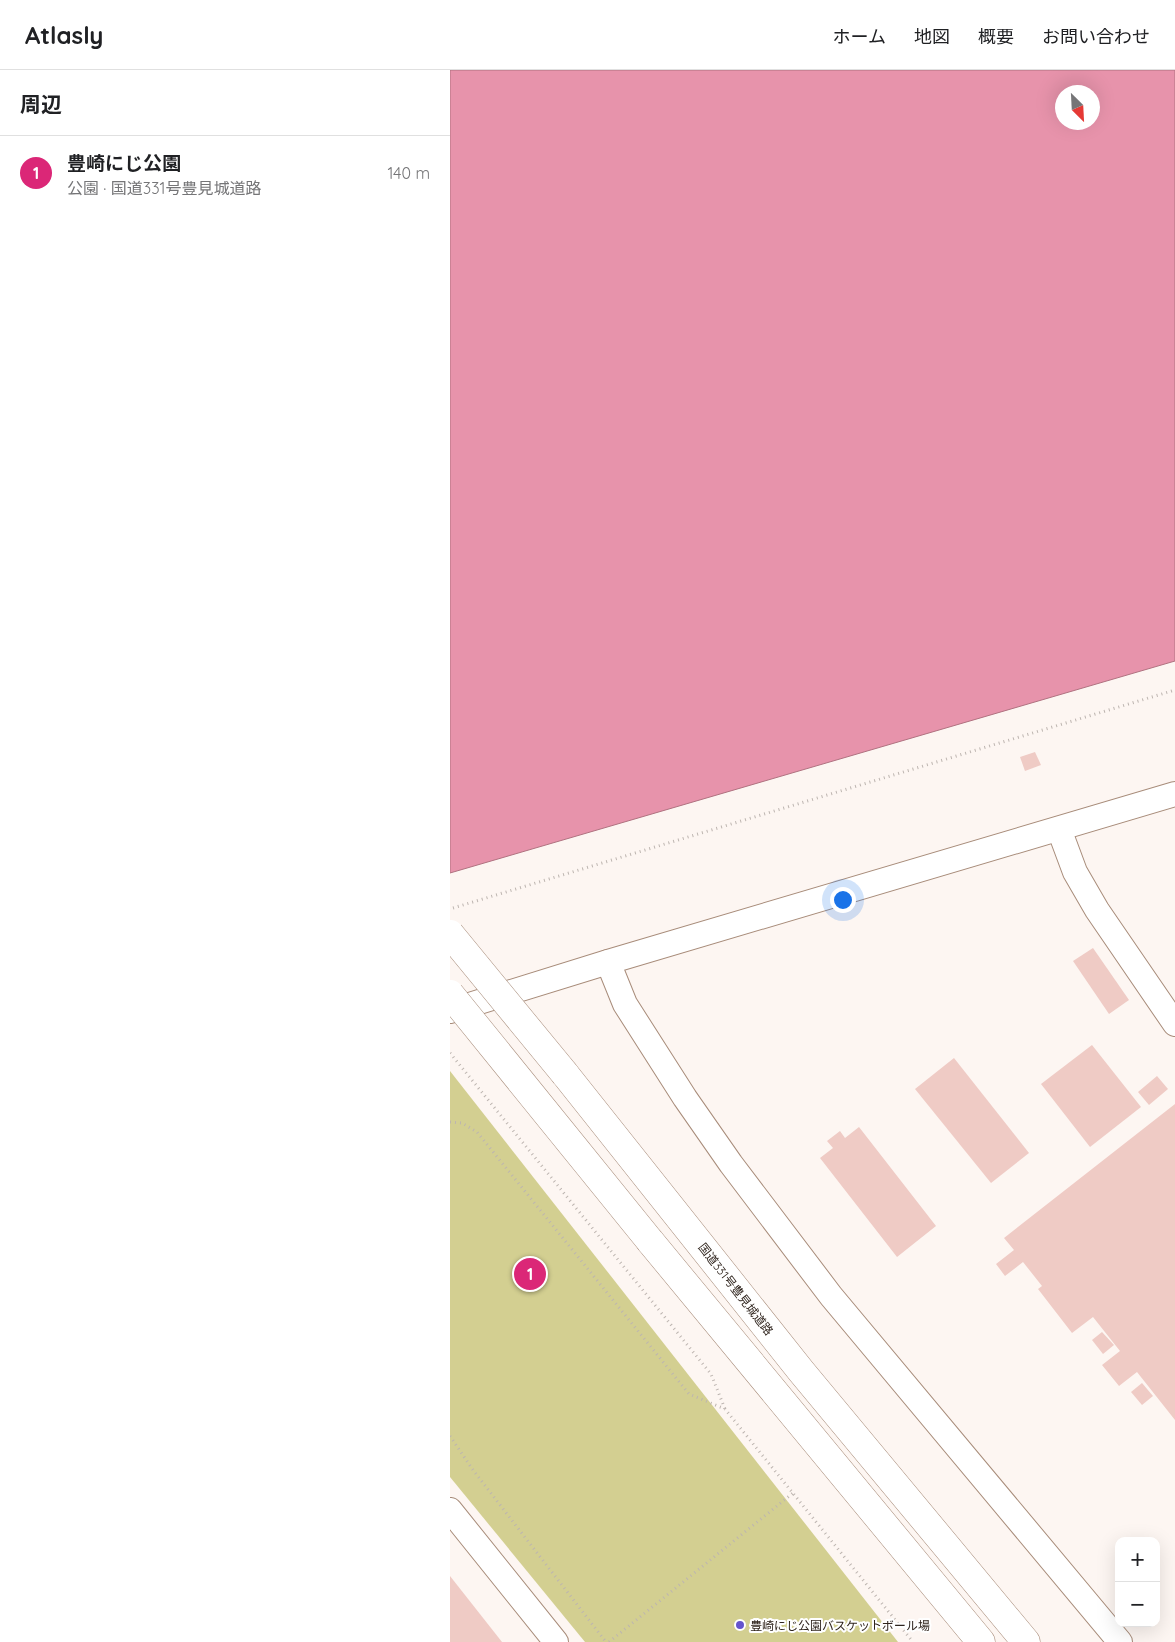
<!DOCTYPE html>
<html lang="ja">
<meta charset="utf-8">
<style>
:root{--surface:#fff;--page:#f6f6f6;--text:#202124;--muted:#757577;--line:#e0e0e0;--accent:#db2777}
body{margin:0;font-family:Quicksand,"Noto Sans JP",sans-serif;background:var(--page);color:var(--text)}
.controls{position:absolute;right:15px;bottom:15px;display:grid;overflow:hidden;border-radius:10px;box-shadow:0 5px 20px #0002}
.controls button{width:45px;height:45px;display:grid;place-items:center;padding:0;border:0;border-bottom:1px solid var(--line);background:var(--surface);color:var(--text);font:25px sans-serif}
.compass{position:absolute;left:605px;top:15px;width:45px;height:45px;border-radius:50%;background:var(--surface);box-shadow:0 5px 20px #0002;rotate:156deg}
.you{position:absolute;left:392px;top:829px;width:18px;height:18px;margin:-12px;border:4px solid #fff;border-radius:50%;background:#1a73e8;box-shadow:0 0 0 8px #1a73e833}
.badge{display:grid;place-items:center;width:32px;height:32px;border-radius:50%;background:var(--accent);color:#fff;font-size:16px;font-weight:700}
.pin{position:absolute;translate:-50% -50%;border:2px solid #fff;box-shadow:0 1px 5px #0006}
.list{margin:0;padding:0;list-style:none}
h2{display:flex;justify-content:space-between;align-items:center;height:65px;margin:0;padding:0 20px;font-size:21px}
h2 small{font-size:16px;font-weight:400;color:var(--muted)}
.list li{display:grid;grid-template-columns:32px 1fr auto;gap:15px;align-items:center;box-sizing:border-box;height:75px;padding:0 20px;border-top:1px solid var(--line)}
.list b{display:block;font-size:19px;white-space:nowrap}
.list p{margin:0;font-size:16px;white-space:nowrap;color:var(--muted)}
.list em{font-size:16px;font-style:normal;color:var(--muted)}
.map{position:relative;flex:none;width:725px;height:1572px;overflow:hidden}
header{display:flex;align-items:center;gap:30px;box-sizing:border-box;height:70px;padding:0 25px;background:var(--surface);border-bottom:1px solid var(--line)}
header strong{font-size:24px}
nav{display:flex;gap:28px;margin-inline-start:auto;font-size:18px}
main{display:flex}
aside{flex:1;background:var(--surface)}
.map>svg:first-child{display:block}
.green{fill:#d3cf91}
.water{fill:#e793ab;stroke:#b07280;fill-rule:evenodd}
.building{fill:#efcbc5}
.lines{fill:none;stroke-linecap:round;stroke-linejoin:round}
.minor-casing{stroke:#a88c7a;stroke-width:26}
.highway-casing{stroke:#a88c7a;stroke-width:29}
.path{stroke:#bdb5b0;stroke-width:3;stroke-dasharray:1 4;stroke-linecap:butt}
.minor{stroke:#fff;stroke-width:24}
.highway{stroke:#fff;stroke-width:28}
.highway-bridge-casing{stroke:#a88c7a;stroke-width:29;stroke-linecap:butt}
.highway-bridge{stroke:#fff;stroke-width:28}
.poi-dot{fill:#6454cd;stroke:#fff;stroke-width:2}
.labels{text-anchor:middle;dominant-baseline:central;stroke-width:4;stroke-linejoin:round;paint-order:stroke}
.street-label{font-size:12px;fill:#2f241d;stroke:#fff}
.poi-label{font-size:12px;fill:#2f241d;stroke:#fff;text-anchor:start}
</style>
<header>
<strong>Atlasly</strong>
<nav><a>ホーム</a><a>地図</a><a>概要</a><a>お問い合わせ</a></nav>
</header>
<main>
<aside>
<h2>周辺<small></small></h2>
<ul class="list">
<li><span class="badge">1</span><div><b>豊崎にじ公園</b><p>公園 · 国道331号豊見城道路</p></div><em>140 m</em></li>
</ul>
</aside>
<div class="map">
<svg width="725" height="1572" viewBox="0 0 725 1572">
<rect width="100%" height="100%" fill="#fdf6f2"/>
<polygon class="green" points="0,1001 448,1572 135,1572 0,1407"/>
<path class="water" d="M 0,0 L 725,0 L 725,591 L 0,803 ZM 612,22 L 642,22 L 642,52 L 612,52 Z"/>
<g class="building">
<polygon points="585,682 591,695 575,701 570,687"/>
<polygon points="643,878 679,930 659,944 623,891"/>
<polygon points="642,975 691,1037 640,1077 591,1014"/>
<polygon points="504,988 579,1083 541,1113 465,1019"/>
<polygon points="707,1006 718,1019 699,1035 688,1022"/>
<polygon points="725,1034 725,1350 687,1302 669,1316 652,1295 670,1281 643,1247 622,1263 588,1219 592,1216 573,1192 555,1206 546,1194 564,1180 554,1168"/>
<polygon points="409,1057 486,1156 447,1187 370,1088 383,1078 377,1071 390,1061 395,1068"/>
<polygon points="652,1262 664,1275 653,1284 642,1270"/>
<polygon points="692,1313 703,1326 692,1335 681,1322"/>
<polygon points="0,1506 52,1572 0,1572"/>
</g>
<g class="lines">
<g class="minor-casing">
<g id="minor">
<polyline points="609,759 625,802 647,840 725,954"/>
<polyline points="158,892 175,934 235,1028 281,1094 381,1226 670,1572"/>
<polyline points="0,941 158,892 725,724"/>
<polyline points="0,1440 106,1572"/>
</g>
</g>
<g class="highway-casing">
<g id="highway">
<polyline points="115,1004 351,1301 576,1572"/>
<polyline points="200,1171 531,1572"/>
</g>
</g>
<g class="path">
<polyline points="3,838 725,620"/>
<polyline points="0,983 261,1304 275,1339"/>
<polyline points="0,1052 12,1053 27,1062 239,1324 275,1339 463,1572"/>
<polyline points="0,1366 23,1400 156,1572"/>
<polyline points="159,1572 343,1423"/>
</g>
<use href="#minor" class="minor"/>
<use href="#highway" class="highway"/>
<g class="highway-bridge-casing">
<g id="highway-bridge">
<polyline points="0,864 115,1004"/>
<polyline points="0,924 200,1171"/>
</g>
</g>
<use href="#highway-bridge" class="highway-bridge"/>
</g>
<circle class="poi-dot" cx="290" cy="1555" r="5"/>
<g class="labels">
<g class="street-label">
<text transform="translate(286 1219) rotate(52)">国道331号豊見城道路</text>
</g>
<g class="poi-label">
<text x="300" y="1555">豊崎にじ公園バスケットボール場</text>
</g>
</g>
</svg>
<div class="controls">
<button>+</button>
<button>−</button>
</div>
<svg class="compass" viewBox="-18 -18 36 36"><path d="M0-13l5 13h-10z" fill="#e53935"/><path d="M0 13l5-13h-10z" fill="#757577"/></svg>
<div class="you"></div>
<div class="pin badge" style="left:80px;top:1204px">1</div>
</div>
</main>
